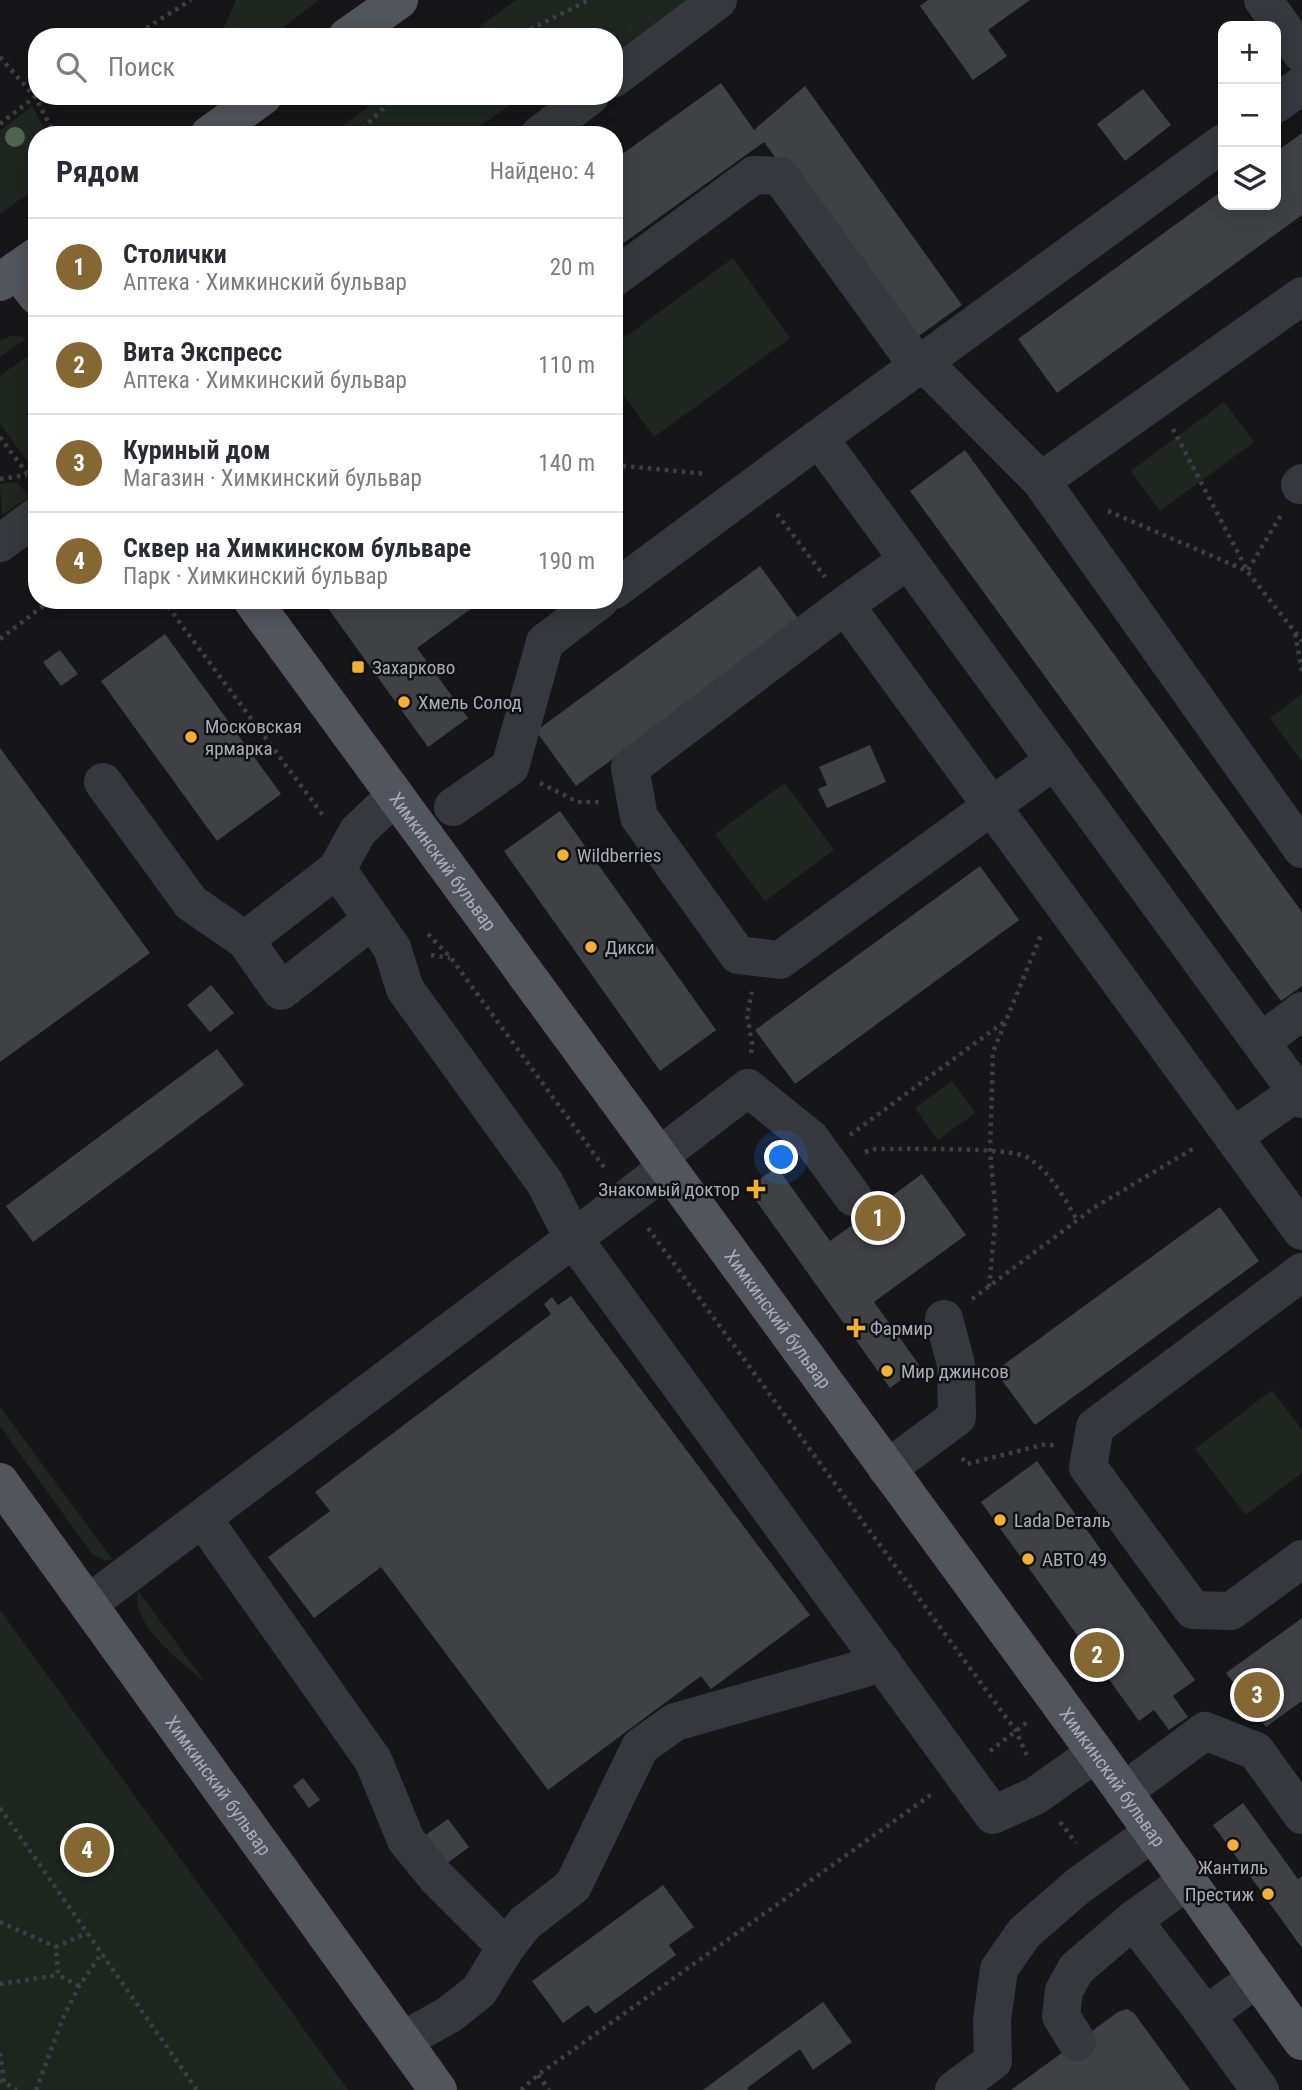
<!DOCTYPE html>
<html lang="ru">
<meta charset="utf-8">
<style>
:root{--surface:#fff;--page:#f2f2f3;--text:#2b2b33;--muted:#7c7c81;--line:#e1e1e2;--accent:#856733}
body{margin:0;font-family:"Roboto Condensed",sans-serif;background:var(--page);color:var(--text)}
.controls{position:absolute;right:21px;top:21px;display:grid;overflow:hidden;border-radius:14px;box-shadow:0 4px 18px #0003}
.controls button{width:63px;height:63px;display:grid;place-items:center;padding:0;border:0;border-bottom:2px solid var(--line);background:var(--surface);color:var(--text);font:35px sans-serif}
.you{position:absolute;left:782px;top:1158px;width:24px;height:24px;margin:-18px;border:5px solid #fff;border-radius:50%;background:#1a73e8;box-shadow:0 0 0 10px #1a73e833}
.badge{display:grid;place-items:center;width:46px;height:46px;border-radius:50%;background:var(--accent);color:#fff;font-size:23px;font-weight:700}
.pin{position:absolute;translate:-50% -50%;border:4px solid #fff;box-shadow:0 2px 7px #0006}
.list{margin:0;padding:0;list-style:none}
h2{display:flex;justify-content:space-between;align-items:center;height:91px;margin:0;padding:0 28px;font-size:30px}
h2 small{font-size:23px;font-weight:400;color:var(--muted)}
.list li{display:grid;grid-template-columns:46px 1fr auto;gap:21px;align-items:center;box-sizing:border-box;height:98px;padding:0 28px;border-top:2px solid var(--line)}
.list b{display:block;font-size:26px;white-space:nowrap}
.list p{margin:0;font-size:23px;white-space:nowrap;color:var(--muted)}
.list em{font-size:23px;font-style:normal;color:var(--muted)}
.icon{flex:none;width:38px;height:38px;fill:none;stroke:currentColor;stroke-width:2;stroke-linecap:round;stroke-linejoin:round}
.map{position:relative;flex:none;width:1302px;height:2090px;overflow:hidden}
.search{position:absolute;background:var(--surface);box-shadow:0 4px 18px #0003;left:28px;top:28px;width:595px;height:77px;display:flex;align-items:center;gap:18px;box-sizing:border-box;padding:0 24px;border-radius:28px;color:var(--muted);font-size:26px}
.panel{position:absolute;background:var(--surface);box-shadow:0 4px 18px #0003;left:28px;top:126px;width:595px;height:483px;border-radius:28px}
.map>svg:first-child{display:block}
.green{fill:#1e261f}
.building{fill:#404145}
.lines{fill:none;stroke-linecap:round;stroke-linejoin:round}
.path{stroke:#3d3f44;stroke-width:4.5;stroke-dasharray:3.5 5;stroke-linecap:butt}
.minor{stroke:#37383d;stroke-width:38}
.major{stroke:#53555c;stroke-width:38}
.tree{fill:#506452}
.poi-dot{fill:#f2b134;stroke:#111113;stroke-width:2.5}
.labels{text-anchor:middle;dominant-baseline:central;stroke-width:5;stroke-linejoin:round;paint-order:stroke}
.poi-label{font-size:19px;fill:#a8adb8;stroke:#111113;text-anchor:start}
.street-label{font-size:19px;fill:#a8adb8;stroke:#111113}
</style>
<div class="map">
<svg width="1302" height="2090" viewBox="0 0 1302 2090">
<rect width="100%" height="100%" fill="#161618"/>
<g class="green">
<polygon points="236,0 319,0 271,37 223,37 221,34"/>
<polygon points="516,0 693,0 614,57 614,37 465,37"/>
<polygon points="383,96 522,96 468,135 330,135"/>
<polygon points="32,106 48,135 37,135 37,187 0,214 0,131"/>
<polygon points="733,258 790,338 654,437 614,382 614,345"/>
<polygon points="13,335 27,338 0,357 0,341"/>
<polygon points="37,349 37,474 0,424 0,376"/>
<polygon points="1224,402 1254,442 1160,511 1131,471"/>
<polygon points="17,482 29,497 2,515 0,484"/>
<polygon points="1302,694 1302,761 1270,718"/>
<polygon points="785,783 834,850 765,901 715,834"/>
<polygon points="952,1081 975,1113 938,1140 915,1108"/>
<polygon points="1272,1390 1302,1430 1302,1473 1246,1515 1195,1449"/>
<polygon points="0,1407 113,1560 104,1560 92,1554 0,1426"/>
<path d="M 138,1591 L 205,1682 C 182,1662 130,1625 138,1591 Z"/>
<polygon points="0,1610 348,2090 0,2090"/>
</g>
<g class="building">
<polygon points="928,0 1030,0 988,30 1007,56 973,80 920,6"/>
<polygon points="721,83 754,130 805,86 962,305 909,343 764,142 614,250 614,160"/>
<polygon points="1143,89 1171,125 1125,161 1097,124"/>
<polygon points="1302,133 1302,215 1057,393 1018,339 1223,190 1223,205 1276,205 1276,152"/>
<polygon points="965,450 1302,912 1302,986 1281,1001 910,491"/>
<polygon points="760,566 800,621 576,786 536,731"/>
<polygon points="322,600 483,600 417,648 468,718 428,747"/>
<polygon points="165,634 281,794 217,841 101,681"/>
<polygon points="60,650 78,674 61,686 43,662"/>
<polygon points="870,745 886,782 827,808 818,789 827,785 819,767"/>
<polygon points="0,748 150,953 0,1062"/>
<polygon points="560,811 716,1030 660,1071 504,851"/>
<polygon points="980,866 1019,920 795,1084 755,1030"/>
<polygon points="211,985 234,1013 210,1032 187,1005"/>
<polygon points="217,1049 244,1085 33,1242 6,1206"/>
<polygon points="777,1167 830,1241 922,1174 966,1235 874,1302 920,1366 890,1388 747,1188"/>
<polygon points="1220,1207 1259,1261 1035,1425 995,1371"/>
<polygon points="571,1296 810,1615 711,1689 701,1676 548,1790 381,1567 314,1618 268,1557 330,1511 315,1492 551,1314 544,1304 552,1297 558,1305"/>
<polygon points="1037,1461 1195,1680 1173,1696 1188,1717 1169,1730 1154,1710 1139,1721 981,1502"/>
<polygon points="1302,1618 1302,1701 1266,1727 1226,1673"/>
<polygon points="303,1778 320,1800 309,1808 293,1786"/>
<polygon points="1243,1803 1298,1879 1302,1876 1302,1948 1213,1825"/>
<polygon points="448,1819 469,1847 441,1868 420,1839"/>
<polygon points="663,1885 694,1927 669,1945 676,1955 595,2014 588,2005 563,2023 532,1981"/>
<polygon points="823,2002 852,2042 813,2070 800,2049 747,2088 749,2090 703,2090"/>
<polygon points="1127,2009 1134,2013 1190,2090 1011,2090 1118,2012"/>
</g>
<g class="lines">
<g class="path">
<polyline points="132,37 191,0"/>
<polyline points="515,37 589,0"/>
<polyline points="0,57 35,97 55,135"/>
<polyline points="0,124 36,96"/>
<polyline points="357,135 395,96"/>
<polyline points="1173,429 1247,570"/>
<polyline points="0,437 33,482"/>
<polyline points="614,465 707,474"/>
<polyline points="0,479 27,475"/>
<polyline points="1108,511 1247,571 1302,641"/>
<polyline points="777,514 825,577"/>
<polyline points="1248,570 1281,515"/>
<polyline points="163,600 325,818"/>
<polyline points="1295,634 1302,671"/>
<polyline points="0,639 51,600"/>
<polyline points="540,783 578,802 600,802"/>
<polyline points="428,934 451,958 606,1170"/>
<polyline points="431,955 450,958"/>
<polyline points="751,1053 752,1043 747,1015 752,992"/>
<polyline points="850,1135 1004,1022"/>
<path d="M 865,1152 L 875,1149 C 902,1149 1009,1147 1027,1157 C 1050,1172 1064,1197 1077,1220"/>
<polyline points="648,1228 1016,1731 1028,1758"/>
<polyline points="989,1287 996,1215 990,1151 993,1052 1041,935"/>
<polyline points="972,1299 1095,1207 1196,1147"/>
<polyline points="962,1458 967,1464 1046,1444 1056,1446"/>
<polyline points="990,1751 1030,1720"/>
<polyline points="0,1808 197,2090"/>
<polyline points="1060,1822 1076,1843"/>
<polyline points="0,1922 56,1947"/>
<polyline points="0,1984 58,1975"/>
<polyline points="79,1986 58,1975 56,1947 87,1933"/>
<polyline points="0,2053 4,2082"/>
<polyline points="538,2075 549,2090"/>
<polyline points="0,2080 17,2090"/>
<polyline points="36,2090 63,2018 79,1986 102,1953"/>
<polyline points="521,2090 538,2075 932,1794"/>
</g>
<g class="minor">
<polyline points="1263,0 1302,54"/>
<polyline points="614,78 718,0"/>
<polyline points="1276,104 1302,85"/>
<polyline points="539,135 590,96"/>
<polyline points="1223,143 819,438 1302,1099"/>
<polyline points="614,278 754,175 780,176 918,366"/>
<polyline points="923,362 1041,481 1302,849"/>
<polyline points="1041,481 1302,296"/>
<polyline points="1300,485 1302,483"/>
<polyline points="0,543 37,516"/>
<polyline points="908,560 845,605 630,768 639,817 738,955 780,960 1055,760"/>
<polyline points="614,590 819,438"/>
<polyline points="845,605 1302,1231"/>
<polyline points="103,782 191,903 245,940"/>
<polyline points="453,807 510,767 545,642 600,600"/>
<polyline points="337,869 392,948 405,989 545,1183 573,1238 993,1815 1035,1796 1096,1753"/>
<polyline points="372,920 281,991 245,940 337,869 358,831 394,797"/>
<polyline points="1261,1042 1302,1011"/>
<polyline points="1233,1137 1297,1092"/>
<polyline points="658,1157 748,1088 810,1138 853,1197"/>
<polyline points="1302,1272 1095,1427 1088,1467 1193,1610 1231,1611 1302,1559"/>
<polyline points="887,1469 957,1417 956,1364 944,1319"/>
<polyline points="203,1519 373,1760 406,1840 437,1878 506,1947"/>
<polyline points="88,1604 667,1168"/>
<polyline points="1123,1792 1205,1731 1256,1751 1302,1815"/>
<polyline points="1133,1920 1206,2015"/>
<polyline points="1257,1978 1206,2015 1260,2090"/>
<polyline points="404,2040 450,2014 479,1991 506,1947 525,1923 573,1886 640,1747 675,1722 883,1663"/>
<polyline points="1077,2042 1061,2016 1064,1991 1076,1969 1133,1920 1187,1881"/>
<polyline points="954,2090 993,2061 992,2020 999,1969 1024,1933 1078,1886 1152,1833"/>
</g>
<g class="major">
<polyline points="347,37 399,0"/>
<polyline points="209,135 263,96"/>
<polyline points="17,270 37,296"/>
<polyline points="0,282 37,256"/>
<path id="s1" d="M 252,600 L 1096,1753 L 1302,2041"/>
<path id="s2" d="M 0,1482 L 438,2090"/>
</g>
</g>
<circle class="tree" cx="15" cy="137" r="10"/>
<g class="poi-dot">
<rect x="351" y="660" width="14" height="14" rx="3.5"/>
<circle cx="404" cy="702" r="7"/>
<circle cx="191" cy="737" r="7"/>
<circle cx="563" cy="855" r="7"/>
<circle cx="591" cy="947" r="7"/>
<path d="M752.5 1178.5h7v7h7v7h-7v7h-7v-7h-7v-7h7z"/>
<path d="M852.5 1317.5h7v7h7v7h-7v7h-7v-7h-7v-7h7z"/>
<circle cx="887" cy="1371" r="7"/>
<circle cx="1000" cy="1520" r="7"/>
<circle cx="1028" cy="1559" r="7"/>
<circle cx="1233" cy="1845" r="7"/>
<circle cx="1268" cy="1894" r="7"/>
</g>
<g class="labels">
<g class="poi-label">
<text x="372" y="667">Захарково</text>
<text x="418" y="702">Хмель Солод</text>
<text x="205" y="726">Московская<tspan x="205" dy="22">ярмарка</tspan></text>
<text x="577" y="855">Wildberries</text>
<text x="605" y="947">Дикси</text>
<text x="740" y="1189" text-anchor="end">Знакомый доктор</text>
<text x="870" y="1328">Фармир</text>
<text x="901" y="1371">Мир джинсов</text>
<text x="1014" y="1520">Lada Dеталь</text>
<text x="1042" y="1559">АВТО 49</text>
<text x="1233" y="1867" text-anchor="middle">Жантиль</text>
<text x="1254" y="1894" text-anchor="end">Престиж</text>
</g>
<g class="street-label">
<text stroke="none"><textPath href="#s1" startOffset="324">Химкинский бульвар</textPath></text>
<text stroke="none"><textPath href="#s1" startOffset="891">Химкинский бульвар</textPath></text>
<text stroke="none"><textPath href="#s1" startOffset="1458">Химкинский бульвар</textPath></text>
<text stroke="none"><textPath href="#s2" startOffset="374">Химкинский бульвар</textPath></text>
</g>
</g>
</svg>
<div class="controls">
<button>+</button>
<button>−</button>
<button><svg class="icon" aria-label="layers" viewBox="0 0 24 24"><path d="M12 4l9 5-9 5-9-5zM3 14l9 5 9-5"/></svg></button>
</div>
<div class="you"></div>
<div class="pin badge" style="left:878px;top:1218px">1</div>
<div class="pin badge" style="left:1097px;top:1655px">2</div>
<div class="pin badge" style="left:1257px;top:1695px">3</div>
<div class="pin badge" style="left:87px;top:1850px">4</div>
<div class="search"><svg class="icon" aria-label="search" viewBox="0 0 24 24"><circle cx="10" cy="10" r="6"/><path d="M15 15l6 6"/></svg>Поиск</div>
<section class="panel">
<h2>Рядом<small>Найдено: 4</small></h2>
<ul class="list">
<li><span class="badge">1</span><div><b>Столички</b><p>Аптека · Химкинский бульвар</p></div><em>20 m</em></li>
<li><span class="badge">2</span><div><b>Вита Экспресс</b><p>Аптека · Химкинский бульвар</p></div><em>110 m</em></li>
<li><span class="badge">3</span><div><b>Куриный дом</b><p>Магазин · Химкинский бульвар</p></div><em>140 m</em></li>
<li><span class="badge">4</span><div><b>Сквер на Химкинском бульваре</b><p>Парк · Химкинский бульвар</p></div><em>190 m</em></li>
</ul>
</section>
</div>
